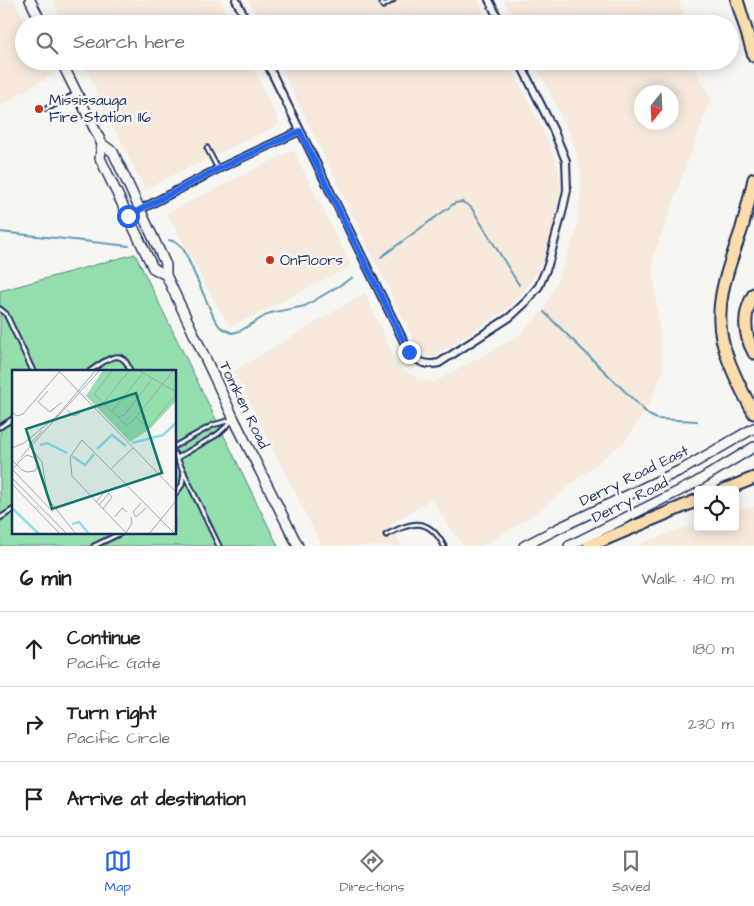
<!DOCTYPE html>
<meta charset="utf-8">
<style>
:root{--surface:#fff;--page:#f6f6f6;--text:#202124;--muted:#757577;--line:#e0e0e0;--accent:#2563eb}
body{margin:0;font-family:"Architects Daughter",sans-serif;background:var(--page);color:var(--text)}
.controls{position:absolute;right:15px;bottom:15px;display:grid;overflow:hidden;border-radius:5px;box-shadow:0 2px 12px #0003}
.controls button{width:45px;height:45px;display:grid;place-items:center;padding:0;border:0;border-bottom:1px solid var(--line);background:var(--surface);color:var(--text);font:25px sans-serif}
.compass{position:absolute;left:634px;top:85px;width:45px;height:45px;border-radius:50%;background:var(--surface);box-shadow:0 2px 12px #0003;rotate:198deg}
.stop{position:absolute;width:15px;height:15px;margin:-11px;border:4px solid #2563eb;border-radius:50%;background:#fff}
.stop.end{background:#2563eb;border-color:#fff;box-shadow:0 1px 5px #0008}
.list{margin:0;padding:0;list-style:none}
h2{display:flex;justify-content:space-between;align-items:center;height:65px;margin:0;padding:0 20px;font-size:21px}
h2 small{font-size:16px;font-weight:400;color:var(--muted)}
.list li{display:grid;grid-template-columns:32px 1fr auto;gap:15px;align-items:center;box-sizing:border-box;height:75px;padding:0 20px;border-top:1px solid var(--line)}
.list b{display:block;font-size:19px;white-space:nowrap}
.list p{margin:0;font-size:16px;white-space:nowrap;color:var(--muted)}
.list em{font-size:16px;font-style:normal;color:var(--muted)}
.icon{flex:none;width:28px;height:28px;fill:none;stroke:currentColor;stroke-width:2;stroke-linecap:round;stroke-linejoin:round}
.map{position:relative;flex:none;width:754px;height:546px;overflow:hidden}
.search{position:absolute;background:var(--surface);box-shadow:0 2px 12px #0003;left:15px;right:15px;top:15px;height:55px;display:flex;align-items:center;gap:12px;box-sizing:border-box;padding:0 18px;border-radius:28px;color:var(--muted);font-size:19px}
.sheet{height:290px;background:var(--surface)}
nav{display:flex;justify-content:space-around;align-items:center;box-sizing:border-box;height:70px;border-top:1px solid var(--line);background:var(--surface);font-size:14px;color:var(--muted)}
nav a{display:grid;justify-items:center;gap:2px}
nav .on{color:var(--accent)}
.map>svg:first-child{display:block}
.built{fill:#f7e9dc;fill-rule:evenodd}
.green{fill:#95dead;stroke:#588686;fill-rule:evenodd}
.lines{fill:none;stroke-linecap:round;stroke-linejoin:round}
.stream{stroke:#6199b2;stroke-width:2}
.service-casing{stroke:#1b2f5e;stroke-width:7}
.minor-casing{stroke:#1b2f5e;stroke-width:10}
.secondary-casing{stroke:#1b2f5e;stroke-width:12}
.motorway-casing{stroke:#1b2f5e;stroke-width:15}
.service{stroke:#f6f6f2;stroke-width:3}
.minor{stroke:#f6f6f2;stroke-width:6}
.secondary{stroke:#f6f6f2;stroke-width:9}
.motorway{stroke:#faddab;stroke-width:11}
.route{stroke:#2563eb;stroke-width:6}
.poi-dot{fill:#c8321e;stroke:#f6f6f2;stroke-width:2}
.labels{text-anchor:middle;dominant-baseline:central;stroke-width:5;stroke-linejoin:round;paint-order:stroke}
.poi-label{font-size:15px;fill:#1b2f5e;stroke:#f6f6f2;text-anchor:start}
.street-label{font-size:15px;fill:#1b2f5e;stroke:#f6f6f2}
.inset-river{fill:none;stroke:#8fdfea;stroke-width:2.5}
.inset-road{fill:none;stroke:#9ea6b7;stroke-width:1}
.view{fill:#0f766e;fill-opacity:0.15;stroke:#0f766e;stroke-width:2.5}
.inset-edge{fill:none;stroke:#1b2f5e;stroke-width:2.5}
</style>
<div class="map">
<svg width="754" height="546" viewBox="0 0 754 546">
<rect width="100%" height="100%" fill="#f6f6f2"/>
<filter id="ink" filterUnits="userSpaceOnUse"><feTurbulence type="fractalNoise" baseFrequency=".02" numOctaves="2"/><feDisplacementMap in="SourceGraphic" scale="10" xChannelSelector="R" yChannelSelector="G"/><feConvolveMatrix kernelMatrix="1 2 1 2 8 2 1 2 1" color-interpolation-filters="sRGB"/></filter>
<g filter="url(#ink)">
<g class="built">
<polygon points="0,0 14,0 26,24 24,24 24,61 44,61 51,75 0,106"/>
<polygon points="52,0 220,0 231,24 64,24"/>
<polygon points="248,0 478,0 489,24 260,24"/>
<polygon points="504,0 678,0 688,24 516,24"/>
<polygon points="82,61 249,61 280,124 144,189"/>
<polygon points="278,61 508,61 552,149 559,172 560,196 547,253 530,283 508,309 432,357 419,351"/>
<path d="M 534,61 L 690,61 L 711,98 L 652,260 L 663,371 L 649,405 L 625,441 L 527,519 L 481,546 L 463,546 L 431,499 L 390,524 L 402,546 L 322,546 L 234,371 L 365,293 L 396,363 L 407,373 L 420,380 L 435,382 L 517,337 L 542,312 L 557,281 L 577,230 L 582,175 L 572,138 ZM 642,92 L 672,92 L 672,122 L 642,122 Z"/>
<polygon points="293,150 351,266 230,327 202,279 167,213"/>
<polygon points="754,507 754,546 635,546 698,523 698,527 735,527 735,510"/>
</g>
<path class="green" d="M 135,254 L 278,546 L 0,546 L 0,291 ZM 14,371 L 175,371 L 175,532 L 14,532 Z"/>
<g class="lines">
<g class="stream">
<polyline points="0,232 129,246"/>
<polyline points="169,240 178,243 184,250 214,318 220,327 232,333 240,331 270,313 305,306 352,278"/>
<polyline points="381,257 455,203 462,202 471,207 519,285"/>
<polyline points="544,312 649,415 657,419 697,421"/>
</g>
<g class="service-casing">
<g id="service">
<polyline points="380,0 383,6 393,0"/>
<polyline points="46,109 76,94"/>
<polyline points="207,148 218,169"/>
<polyline points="0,309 6,314 33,371"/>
<path d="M 90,371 C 98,366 116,350 124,360 C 127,362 129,368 130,371"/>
<polyline points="0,427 14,418"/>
<polyline points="175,446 213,425 234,419"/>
<polyline points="175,454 219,546"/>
<polyline points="177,458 218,434 232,421"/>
<polyline points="175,494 182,485 184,472"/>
<polyline points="0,518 14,509"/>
<path d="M 386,535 C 412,522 428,516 444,546"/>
<polyline points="94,546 123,532"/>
</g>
</g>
<g class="minor-casing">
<g id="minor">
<polyline points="236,0 248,24"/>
<polyline points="489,0 501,24"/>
<path d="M 266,61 L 409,352 C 418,362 425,366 439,363 L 510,317 L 526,302 L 539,286 L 548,265 L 562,213 L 567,190 L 566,161 L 553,129 L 519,61"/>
<polyline points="128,216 218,169 300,131"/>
</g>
</g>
<g class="secondary-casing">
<g id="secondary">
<polyline points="30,0 42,24"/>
<polyline points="61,61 102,144 113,152 166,265 166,275 234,419 298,546"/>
<polyline points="102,144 100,158 153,268 166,275"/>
<polyline points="524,546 559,528 685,468 754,428"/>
<polyline points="569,546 695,483 754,447"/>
</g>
</g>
<g class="motorway-casing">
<g id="motorway">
<polyline points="737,0 754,56"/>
<path d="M 754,179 C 750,196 746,214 741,231 C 729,266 714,302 722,339 C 728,365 741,390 754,413"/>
<path d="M 754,294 C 743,313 743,333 754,353"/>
<polyline points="724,490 754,478"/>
<polyline points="589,546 698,500"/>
</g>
</g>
<use href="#service" class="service"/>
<use href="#minor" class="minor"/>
<use href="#secondary" class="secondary"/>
<use href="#motorway" class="motorway"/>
</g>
</g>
<g class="lines" filter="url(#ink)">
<polyline class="route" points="128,216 218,169 300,131 409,352"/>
</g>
<g class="poi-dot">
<circle cx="39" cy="109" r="5"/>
<circle cx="270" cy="260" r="5"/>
</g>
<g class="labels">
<g class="poi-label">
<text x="49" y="100">Mississauga<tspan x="49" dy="17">Fire Station 116</tspan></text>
<text x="280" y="260">OnFloors</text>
</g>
<g class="street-label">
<text transform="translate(244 405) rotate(64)">Tomken Road</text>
<text transform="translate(634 476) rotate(-26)">Derry Road East</text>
<text transform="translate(630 500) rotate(-27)">Derry Road</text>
</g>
</g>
<g transform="translate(12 370)">
<rect width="164" height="164" fill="#f6f6f2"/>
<path d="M 91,0 L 164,0 L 164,31 L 138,59 L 118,72 L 74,26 Z" fill="#95dead"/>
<path class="inset-river" d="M 120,73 L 151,65 L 164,53M 28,75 L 35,73 L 55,83M 85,79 L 100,65 L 114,76M 60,86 L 73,95 L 82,84M 0,138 L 27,164M 60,154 L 67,152 L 77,164"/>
<path class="inset-road" d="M 46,0 L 164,122M 101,0 L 82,24 L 115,56 L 124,47 L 136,58 L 164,25M 126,0 L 164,22M 36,21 L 26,32 L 38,42 L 42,38M 91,33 L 118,0M 55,40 L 62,46 L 68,43M 100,41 L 131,3M 0,42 L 5,46 L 11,44 L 48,1M 38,42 L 50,32M 44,47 L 84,0M 106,47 L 112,45 L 141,8M 124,47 L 162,0M 18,74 L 30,61M 17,75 L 30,92 L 36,129 L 64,164M 0,78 L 12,73 L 46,45M 9,87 L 88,0M 0,90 L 10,100 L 15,102 L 23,101 L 26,94 L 23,88 L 15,85 L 11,88 L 6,93 L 0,100M 100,98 L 121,78M 0,99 L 41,142M 0,108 L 55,164M 0,114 L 48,164M 84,132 L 94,120 L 100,127 L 91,139M 129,133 L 121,142 L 124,147 L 134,138M 87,135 L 97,123M 103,147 L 110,138 L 115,142M 114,163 L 120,153 L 119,147M 115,164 L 60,106 L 58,87 L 70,70 L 163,164M 137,164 L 164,131"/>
<path class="view" d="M 124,23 L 150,103 L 40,139 L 14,59 Z"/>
<rect width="164" height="164" class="inset-edge"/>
</g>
</svg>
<div class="controls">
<button><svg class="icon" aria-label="locate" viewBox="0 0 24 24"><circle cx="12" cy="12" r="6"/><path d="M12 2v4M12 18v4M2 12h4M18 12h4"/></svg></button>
</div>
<svg class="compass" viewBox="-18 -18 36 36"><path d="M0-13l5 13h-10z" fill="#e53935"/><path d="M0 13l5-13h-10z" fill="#757577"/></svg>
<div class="stop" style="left:128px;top:216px"></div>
<div class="stop end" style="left:409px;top:352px"></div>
<div class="search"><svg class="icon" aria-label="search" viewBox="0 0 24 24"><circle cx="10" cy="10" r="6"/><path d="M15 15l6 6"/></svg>Search here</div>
</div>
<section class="sheet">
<h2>6 min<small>Walk · 410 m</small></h2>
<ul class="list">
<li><svg class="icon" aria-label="ahead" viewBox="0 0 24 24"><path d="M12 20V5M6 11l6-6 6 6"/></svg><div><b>Continue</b><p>Pacific Gate</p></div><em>180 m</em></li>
<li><svg class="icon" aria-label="right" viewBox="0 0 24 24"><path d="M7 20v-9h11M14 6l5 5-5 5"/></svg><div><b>Turn right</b><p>Pacific Circle</p></div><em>230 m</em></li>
<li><svg class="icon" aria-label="arrive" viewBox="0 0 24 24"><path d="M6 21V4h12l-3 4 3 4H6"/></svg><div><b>Arrive at destination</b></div></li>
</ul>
</section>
<nav>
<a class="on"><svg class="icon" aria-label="map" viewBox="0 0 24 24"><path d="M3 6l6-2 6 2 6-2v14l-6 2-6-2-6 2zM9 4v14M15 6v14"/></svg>Map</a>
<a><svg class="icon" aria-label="directions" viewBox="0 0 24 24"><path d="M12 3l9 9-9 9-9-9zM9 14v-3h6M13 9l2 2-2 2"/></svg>Directions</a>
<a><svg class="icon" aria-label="saved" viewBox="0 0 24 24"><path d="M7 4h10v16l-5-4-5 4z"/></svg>Saved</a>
</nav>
